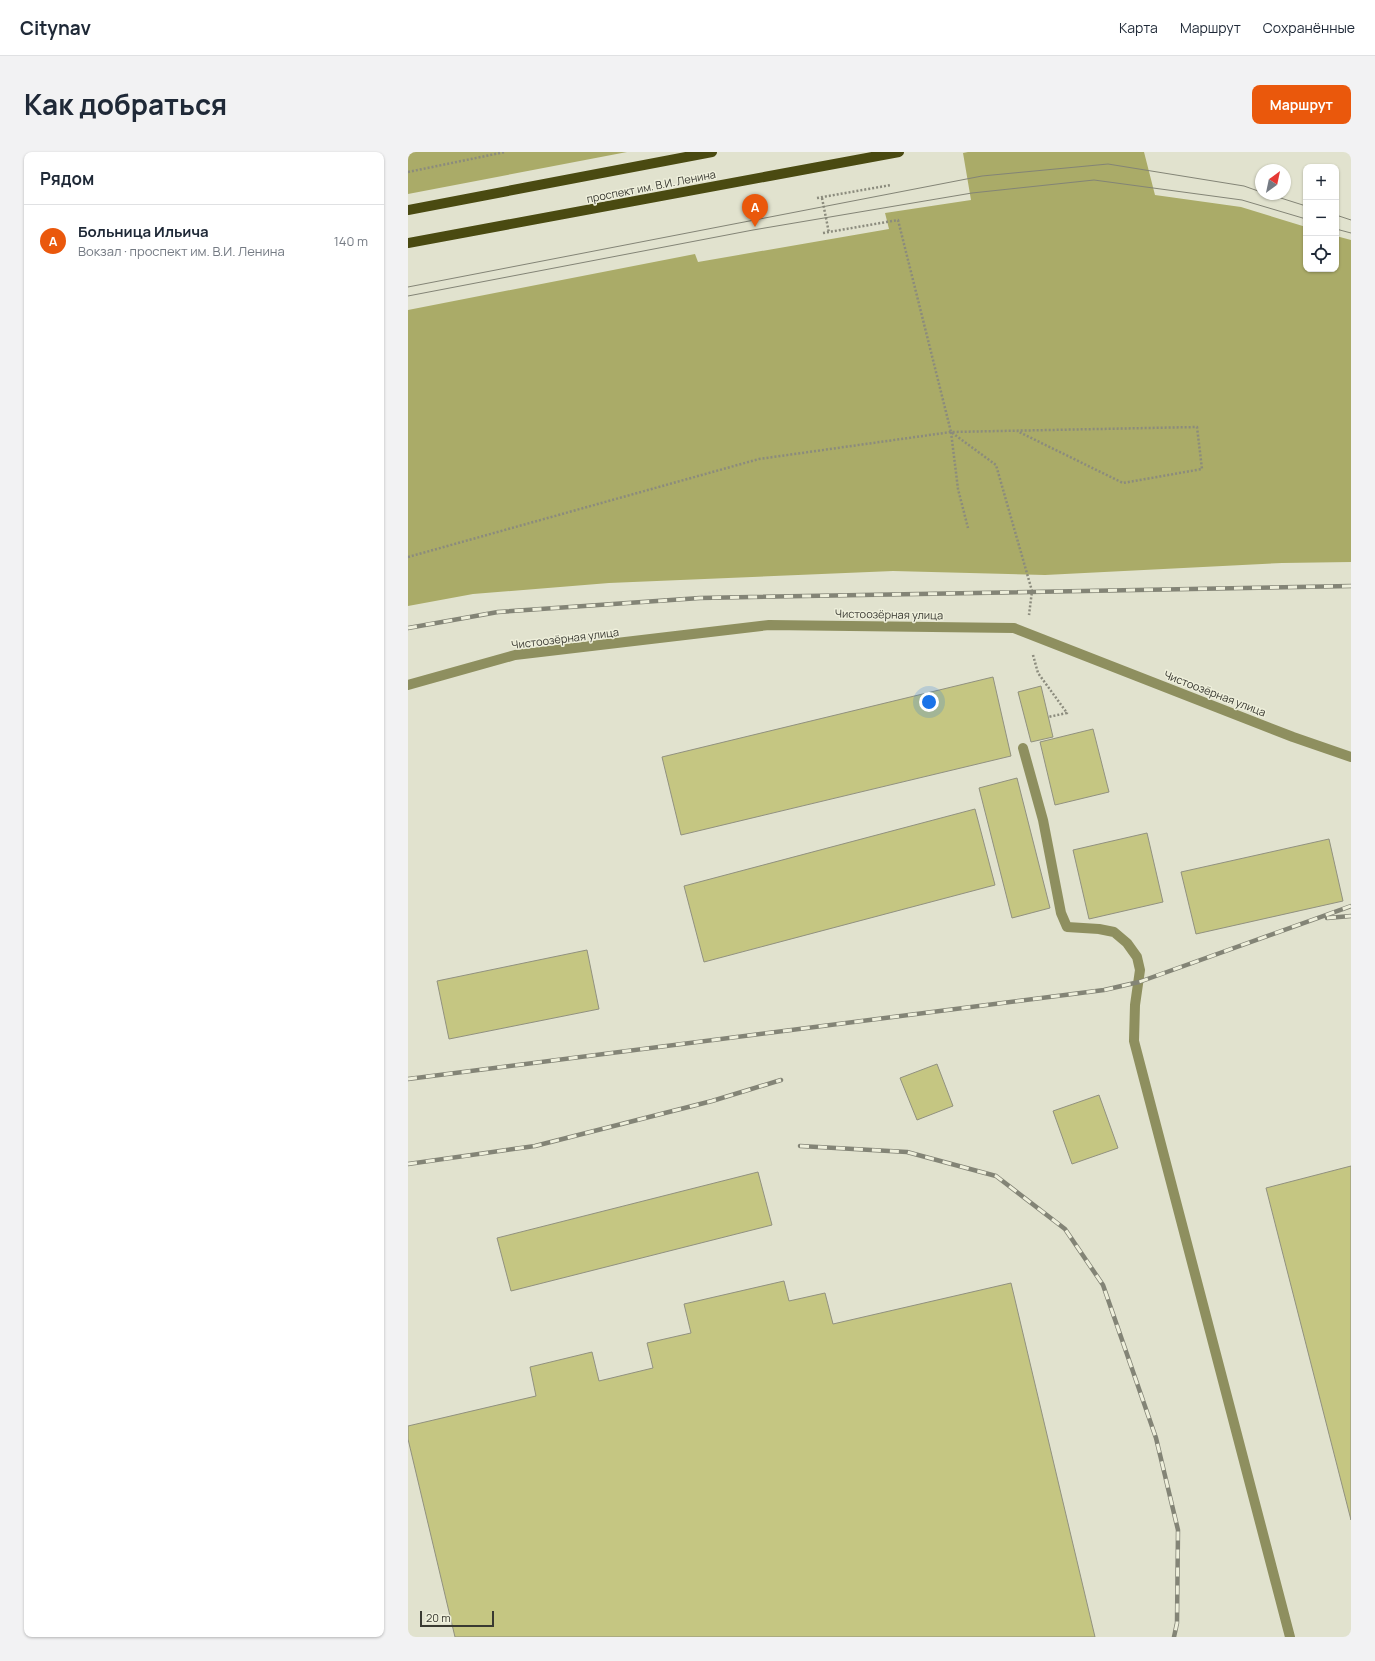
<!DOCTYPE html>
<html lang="ru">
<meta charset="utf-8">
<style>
:root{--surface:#fff;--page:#f2f2f3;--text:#1f2937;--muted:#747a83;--line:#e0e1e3;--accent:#ea580c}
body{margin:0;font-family:Manrope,sans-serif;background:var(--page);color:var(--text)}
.controls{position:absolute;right:12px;top:12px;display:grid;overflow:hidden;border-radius:8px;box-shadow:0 1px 3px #0004}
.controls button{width:36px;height:36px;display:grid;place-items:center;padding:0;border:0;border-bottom:1px solid var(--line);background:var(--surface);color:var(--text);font:20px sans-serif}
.compass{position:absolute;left:847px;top:12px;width:36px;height:36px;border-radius:50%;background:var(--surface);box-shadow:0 1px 3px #0004;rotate:33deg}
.scale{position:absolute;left:12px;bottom:10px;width:74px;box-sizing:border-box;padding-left:4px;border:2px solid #393931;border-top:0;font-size:11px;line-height:14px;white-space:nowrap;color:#393931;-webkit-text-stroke:3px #eeefdb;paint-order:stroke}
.you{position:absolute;left:521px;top:550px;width:14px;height:14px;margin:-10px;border:3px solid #fff;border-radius:50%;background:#1a73e8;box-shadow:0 0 0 6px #1a73e833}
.badge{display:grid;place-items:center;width:26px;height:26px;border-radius:50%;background:var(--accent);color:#fff;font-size:13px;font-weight:700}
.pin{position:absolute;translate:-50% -33px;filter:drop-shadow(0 1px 2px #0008)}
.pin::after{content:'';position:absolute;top:21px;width:14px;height:12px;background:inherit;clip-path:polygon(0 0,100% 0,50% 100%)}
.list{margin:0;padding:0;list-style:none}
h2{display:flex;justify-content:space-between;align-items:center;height:52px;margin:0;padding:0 16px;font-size:17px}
h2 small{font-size:13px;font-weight:400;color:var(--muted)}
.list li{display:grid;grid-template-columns:26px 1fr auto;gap:12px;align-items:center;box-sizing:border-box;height:72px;padding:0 16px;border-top:1px solid var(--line)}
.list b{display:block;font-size:15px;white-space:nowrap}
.list p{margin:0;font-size:13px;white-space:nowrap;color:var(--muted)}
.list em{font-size:13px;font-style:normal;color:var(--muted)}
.icon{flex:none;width:22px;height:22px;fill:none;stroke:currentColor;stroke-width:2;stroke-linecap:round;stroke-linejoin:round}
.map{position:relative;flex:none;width:943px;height:1485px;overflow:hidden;border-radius:8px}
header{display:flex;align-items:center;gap:24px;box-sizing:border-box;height:56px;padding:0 20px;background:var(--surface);border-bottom:1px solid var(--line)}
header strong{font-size:19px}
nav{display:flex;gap:22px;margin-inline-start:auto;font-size:14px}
.intro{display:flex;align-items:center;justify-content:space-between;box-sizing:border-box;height:96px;padding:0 24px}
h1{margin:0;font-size:28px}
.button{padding:10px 18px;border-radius:8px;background:var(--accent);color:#fff;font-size:14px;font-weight:700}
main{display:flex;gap:24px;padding:0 24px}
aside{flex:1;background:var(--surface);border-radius:8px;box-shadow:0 1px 3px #0004}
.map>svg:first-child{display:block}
.forest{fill:#aaab68}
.building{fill:#c5c682;stroke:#91917f}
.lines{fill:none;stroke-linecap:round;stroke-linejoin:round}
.path{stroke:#8b8b7d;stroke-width:2.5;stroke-dasharray:2 2;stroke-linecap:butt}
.minor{stroke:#8e8f5f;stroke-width:10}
.major{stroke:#4a4a11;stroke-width:10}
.tram{stroke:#838476;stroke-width:1}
.rail-casing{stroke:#838476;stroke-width:4.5}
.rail{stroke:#eeefdb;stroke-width:3;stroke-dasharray:9;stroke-linecap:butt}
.labels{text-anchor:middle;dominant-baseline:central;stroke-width:3;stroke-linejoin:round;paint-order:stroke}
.street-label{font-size:11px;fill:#393931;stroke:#eeefdb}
</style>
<header>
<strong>Citynav</strong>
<nav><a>Карта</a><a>Маршрут</a><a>Сохранённые</a></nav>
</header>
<div class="intro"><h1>Как добраться</h1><a class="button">Маршрут</a></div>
<main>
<aside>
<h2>Рядом<small></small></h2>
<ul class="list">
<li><span class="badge">A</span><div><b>Больница Ильича</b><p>Вокзал · проспект им. В.И. Ленина</p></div><em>140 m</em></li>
</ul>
</aside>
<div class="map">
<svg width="943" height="1485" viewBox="0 0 943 1485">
<rect width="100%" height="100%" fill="#e1e2ce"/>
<g class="forest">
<polygon points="0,0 219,0 0,42"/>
<polygon points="560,0 736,0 747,43 833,55 898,75 898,117 928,117 928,84 943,88 943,410 874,411 637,423 485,419 201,431 65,442 0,454 0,158 287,102 290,110 481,77 477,61 563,48 555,1"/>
</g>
<g class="building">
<polygon points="585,525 603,604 273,683 254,605"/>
<polygon points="633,534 645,585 623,590 610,540"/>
<polygon points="685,577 701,640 647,653 632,590"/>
<polygon points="609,626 642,756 604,766 571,636"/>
<polygon points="567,657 587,733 296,810 276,734"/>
<polygon points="739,681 755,750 681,767 665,698"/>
<polygon points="921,687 935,749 788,782 773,720"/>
<polygon points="179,798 191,857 41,887 29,829"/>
<polygon points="529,912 545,954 509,968 492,926"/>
<polygon points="691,943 710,996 664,1012 645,959"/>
<polygon points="943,1014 943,1368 858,1036"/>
<polygon points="350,1020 364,1073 103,1139 89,1086"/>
<polygon points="376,1129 381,1149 417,1141 425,1172 603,1131 687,1485 47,1485 0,1287 0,1274 128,1244 122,1215 184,1200 191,1229 245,1216 239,1191 283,1181 276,1152"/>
</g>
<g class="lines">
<g class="path">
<polyline points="0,20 97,0"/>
<polyline points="409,46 483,33"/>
<polyline points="414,46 421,81"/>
<polyline points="415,81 490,68 543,280 588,313 624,439 621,463"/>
<polyline points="543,280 550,337 560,376"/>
<polyline points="0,405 351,307 543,280 789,275 794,317 715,331 609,279"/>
<polyline points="625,503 630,521 659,561 640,565"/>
</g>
<g class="minor">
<polyline points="0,533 107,503 361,473 606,476 885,585 943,605"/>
<polyline points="615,596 635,668 653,761 659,775 691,777 706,780 719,791 729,805 732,818 727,853 726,889 882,1485"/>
</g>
<g class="major">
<polyline points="0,58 304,0"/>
<polyline points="0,91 491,0"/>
</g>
<g class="tram">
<polyline points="860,42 898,54"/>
<polyline points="928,63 943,68"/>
<polyline points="928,77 943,81"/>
<polyline points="0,135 574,24 700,12 836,34 853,40"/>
<polyline points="0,144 345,78 564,41 686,28 834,48 898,67"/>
</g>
<g class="rail-casing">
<g id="rail">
<polyline points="0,476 90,460 292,446 943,434"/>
<polyline points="919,766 943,764"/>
<polyline points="0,927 696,838 731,830 943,754"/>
<polyline points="392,994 499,1000 588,1024 657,1077 695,1133 748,1286 770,1378 769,1471 766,1485"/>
<polyline points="0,1012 127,994 304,949 373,928"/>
</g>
</g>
<use href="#rail" class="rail"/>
</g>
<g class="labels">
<g class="street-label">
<text transform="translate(243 34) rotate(-11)">проспект им. В.И. Ленина</text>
<text transform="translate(481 462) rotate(1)">Чистоозёрная улица</text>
<text transform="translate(157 486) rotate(-7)">Чистоозёрная улица</text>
<text transform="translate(807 541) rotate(21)">Чистоозёрная улица</text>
</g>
</g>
</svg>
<div class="controls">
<button>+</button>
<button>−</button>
<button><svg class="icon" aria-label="locate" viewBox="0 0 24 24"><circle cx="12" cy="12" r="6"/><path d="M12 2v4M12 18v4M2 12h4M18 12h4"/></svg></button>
</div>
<svg class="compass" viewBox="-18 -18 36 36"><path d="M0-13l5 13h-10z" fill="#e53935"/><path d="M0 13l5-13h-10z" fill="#747a83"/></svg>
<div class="scale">20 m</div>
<div class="you"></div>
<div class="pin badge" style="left:347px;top:75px">A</div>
</div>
</main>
